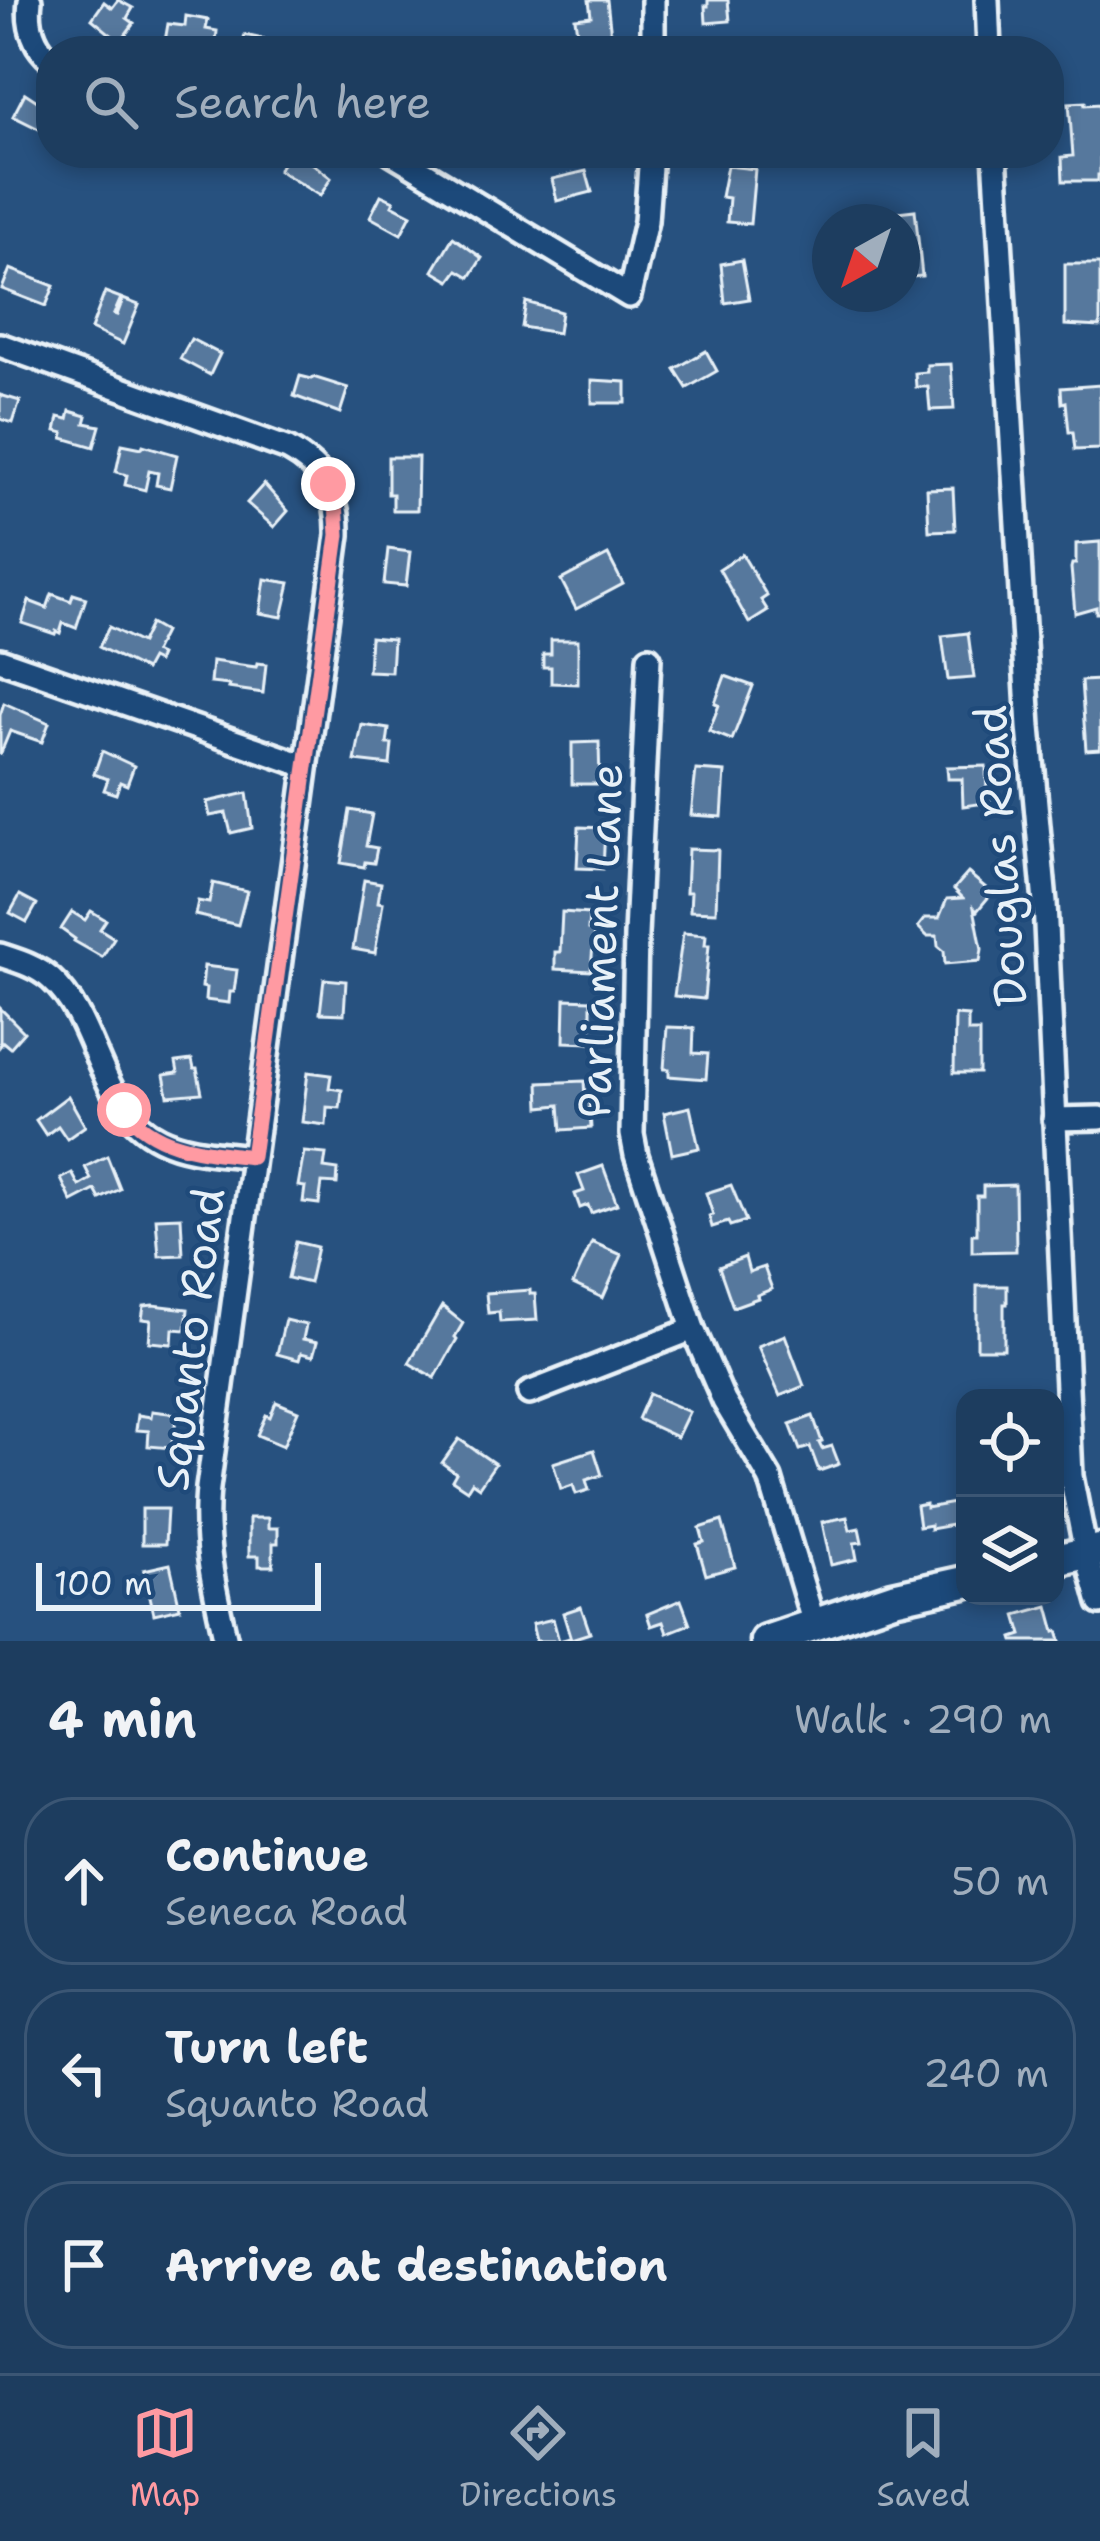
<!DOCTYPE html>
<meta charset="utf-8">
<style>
:root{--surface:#1d3d5f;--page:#254465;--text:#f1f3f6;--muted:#a0aebd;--line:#3b5674;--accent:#ff9aa2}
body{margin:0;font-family:"Shantell Sans",sans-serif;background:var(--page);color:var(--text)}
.controls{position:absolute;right:36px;bottom:36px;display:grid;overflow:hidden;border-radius:24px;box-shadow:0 6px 18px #0003}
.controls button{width:108px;height:108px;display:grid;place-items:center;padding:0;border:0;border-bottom:3px solid var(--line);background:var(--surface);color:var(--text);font:60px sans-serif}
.compass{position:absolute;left:812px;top:204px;width:108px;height:108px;border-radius:50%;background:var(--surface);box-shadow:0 6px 18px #0003;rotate:220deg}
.scale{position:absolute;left:36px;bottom:30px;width:285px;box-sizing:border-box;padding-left:12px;border:6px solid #e8f1f8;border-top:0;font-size:33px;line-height:42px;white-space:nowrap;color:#e8f1f8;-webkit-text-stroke:9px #1f4a7a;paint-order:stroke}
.stop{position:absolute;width:36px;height:36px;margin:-27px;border:9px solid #ff9aa2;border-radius:50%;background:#fff}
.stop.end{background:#ff9aa2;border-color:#fff;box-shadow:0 3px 12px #0008}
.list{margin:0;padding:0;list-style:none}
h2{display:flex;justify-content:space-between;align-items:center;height:156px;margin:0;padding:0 48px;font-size:51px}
h2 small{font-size:39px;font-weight:400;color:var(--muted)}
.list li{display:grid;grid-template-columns:78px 1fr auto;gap:36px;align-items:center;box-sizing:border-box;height:168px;margin:0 24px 24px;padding:0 24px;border:3px solid var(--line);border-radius:48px}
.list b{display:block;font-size:45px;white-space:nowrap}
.list p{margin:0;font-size:39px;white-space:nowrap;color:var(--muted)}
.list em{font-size:39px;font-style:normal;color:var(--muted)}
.icon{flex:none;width:66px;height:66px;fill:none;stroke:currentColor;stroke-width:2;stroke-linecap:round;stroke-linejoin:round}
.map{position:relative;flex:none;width:1100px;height:1641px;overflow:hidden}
.search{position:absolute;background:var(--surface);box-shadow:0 6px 18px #0003;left:36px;right:36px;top:36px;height:132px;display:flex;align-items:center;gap:30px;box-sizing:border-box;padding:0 42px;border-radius:48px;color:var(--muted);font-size:45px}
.sheet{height:732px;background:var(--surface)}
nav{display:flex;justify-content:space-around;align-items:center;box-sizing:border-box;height:168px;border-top:3px solid var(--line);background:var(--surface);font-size:33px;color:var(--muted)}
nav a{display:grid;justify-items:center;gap:6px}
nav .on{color:var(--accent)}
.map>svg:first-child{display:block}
.building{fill:#57789d;stroke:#e8f1f8;stroke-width:3}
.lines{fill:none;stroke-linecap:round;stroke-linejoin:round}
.street-casing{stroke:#e8f1f8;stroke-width:30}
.secondary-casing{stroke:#e8f1f8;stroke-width:39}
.street{stroke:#1f4a7a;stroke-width:21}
.secondary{stroke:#1f4a7a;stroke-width:30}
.route{stroke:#ff9aa2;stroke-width:15}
.labels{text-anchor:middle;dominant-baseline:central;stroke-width:9;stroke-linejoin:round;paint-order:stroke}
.street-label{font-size:45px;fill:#e8f1f8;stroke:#1f4a7a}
</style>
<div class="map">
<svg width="1100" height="1641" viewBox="0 0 1100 1641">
<rect width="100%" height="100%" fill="#27517f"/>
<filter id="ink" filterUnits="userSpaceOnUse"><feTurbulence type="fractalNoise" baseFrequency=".00833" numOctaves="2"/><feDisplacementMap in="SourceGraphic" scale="24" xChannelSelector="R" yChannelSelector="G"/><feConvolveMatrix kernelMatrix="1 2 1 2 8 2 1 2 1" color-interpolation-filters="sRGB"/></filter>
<g filter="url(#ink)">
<g class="building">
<polygon points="118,0 133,8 127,18 134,23 120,42 92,19 104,2 112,8"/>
<polygon points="589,0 607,0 611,36 578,40 575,18 591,16"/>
<polygon points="708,0 728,0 730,21 706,23 705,6 708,6"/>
<polygon points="186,16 208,20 206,29 217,31 215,51 164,47 168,24 185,26"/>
<polygon points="245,35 293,46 292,51 241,51"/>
<polygon points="25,93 51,110 51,116 43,131 13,116"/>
<polygon points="1085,102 1085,105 1100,104 1100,175 1098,175 1098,181 1063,181 1062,157 1073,156 1069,103"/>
<polygon points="289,153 301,159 303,156 331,178 320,196 278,170"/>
<polygon points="727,166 755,169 750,224 727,222 729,198 721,197"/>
<polygon points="586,171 592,192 557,201 552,179"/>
<polygon points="381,195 394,201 392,205 411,215 401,234 370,217"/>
<polygon points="915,210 922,276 902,278 902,222 889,222 888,213"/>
<polygon points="453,237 482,258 470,277 458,270 450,281 433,271"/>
<polygon points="742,260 749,299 725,303 721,264"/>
<polygon points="1065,264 1100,264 1100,327 1065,325"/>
<polygon points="10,269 54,286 46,306 2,289"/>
<polygon points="105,292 121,298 114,314 117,315 123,299 139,305 123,344 91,329"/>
<polygon points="526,302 561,312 558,333 522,327"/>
<polygon points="191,339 220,354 210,375 180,359"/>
<polygon points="706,351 717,371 687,388 675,369"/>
<polygon points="951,364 954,409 930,410 928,387 916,387 915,373 927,372 927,365"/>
<polygon points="300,376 312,379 313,377 348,388 340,413 294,396"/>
<polygon points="592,380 626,382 626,403 592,403"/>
<polygon points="1100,385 1100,449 1075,450 1073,432 1069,432 1066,402 1062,403 1061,388"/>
<polygon points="0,395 20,401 13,423 0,419"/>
<polygon points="70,411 87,416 85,423 100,426 94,447 63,438 64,433 56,431 59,417 68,419"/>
<polygon points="122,444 142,448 143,445 177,455 170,488 156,485 158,473 149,471 145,490 125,485 127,475 116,472"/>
<polygon points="388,457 418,457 417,510 393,510 393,494 388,494"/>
<polygon points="264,484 288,511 274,527 247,503"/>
<polygon points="953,488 955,530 929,531 927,489"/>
<polygon points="1100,542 1100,613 1096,613 1096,607 1075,613 1071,568 1072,564 1076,564 1076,544"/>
<polygon points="388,549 410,552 406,586 384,584"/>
<polygon points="742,554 767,596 761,600 768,611 749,623 719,569"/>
<polygon points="608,555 623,584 576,609 561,580"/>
<polygon points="265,579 290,583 282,617 260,613"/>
<polygon points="52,594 71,601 73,594 86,598 76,628 63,623 60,633 56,631 55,634 22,623 29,601 47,608"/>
<polygon points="150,624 164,632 154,652 160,655 157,662 151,659 145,670 99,647 109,627 141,643"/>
<polygon points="968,633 974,678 948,680 942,636"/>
<polygon points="370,637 393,639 391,672 368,671"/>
<polygon points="551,640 578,640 578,684 551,683 551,667 543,667 543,654 551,654"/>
<polygon points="212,661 256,667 257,663 266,664 263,693 228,688 229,685 210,683"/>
<polygon points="725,676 753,686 732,740 709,731 719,705 715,703"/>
<polygon points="1100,680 1100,749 1086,750 1081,681"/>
<polygon points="4,703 49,723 42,742 10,731 0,755 0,715"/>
<polygon points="362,725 389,729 387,744 392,744 390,765 355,761"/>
<polygon points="599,742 600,784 572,784 572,743"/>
<polygon points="102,751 134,766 127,785 120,782 116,794 104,790 108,779 94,774"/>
<polygon points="986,766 987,794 993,794 993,802 963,806 962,779 948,779 947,767"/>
<polygon points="696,770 725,772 722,817 691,815"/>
<polygon points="247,793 252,828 231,833 226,813 210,816 207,802"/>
<polygon points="350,810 372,814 366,846 377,848 374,863 365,862 364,867 341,863"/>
<polygon points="579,827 605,828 603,869 577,868"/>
<polygon points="688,849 718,850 716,912 690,911 691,892 686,892"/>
<polygon points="968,873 992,893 977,911 974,908 982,949 980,961 945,964 944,951 938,946 937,936 927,936 918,927 925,918 939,918 947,899 963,898 954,889"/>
<polygon points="364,880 381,883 378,902 383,903 375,953 353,949"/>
<polygon points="213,883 247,891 238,925 195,915 198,901 209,903"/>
<polygon points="20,895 37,904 27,922 10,913"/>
<polygon points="91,911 106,920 100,929 114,938 102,957 74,941 75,939 61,929 72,912 85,920"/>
<polygon points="562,912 589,914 588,930 594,930 591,971 555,969 555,952 560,952"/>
<polygon points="683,933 706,935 705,945 709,945 704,999 674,996"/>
<polygon points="204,966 237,970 234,992 230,992 229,1003 205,1000 206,988 202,987"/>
<polygon points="324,979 346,981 344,1014 320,1013"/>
<polygon points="565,999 591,1000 591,1043 564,1042"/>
<polygon points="0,1008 24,1032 10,1048 3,1042 0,1046"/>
<polygon points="955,1015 968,1016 968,1032 979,1032 979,1073 954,1073"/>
<polygon points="667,1027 694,1028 693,1053 708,1054 706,1079 669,1076 669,1069 664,1069"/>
<polygon points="192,1060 194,1069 197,1069 202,1093 168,1096 164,1075 178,1073 176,1062"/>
<polygon points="308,1072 331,1075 329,1088 342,1090 340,1108 327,1107 326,1125 302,1122"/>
<polygon points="584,1081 585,1098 589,1097 591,1128 562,1130 560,1105 540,1107 539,1083"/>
<polygon points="68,1096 85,1126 67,1139 58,1126 46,1135 36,1120"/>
<polygon points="690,1107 699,1148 672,1154 664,1113"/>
<polygon points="304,1152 326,1154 324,1168 338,1170 337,1184 322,1183 319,1204 303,1202 305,1187 298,1186"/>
<polygon points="107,1156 120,1189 100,1199 95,1190 72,1202 61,1179 72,1173 79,1186 91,1179 85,1167"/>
<polygon points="603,1166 617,1204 591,1213 588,1205 580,1208 575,1194 584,1191 578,1175"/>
<polygon points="731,1185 746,1221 730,1226 728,1222 712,1227 709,1216 713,1215 706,1193"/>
<polygon points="1015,1185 1016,1251 972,1252 972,1234 977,1234 977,1196 983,1196 983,1186"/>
<polygon points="181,1217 183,1255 159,1256 156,1218"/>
<polygon points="296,1242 317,1247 309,1283 288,1278"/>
<polygon points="592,1242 622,1255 603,1298 573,1284"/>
<polygon points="745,1257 749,1272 764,1267 772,1289 757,1295 758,1298 733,1307 719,1267"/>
<polygon points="977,1286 1007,1286 1007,1304 1004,1304 1004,1349 977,1349"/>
<polygon points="530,1290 530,1294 535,1294 537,1320 500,1322 499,1312 488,1313 486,1293"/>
<polygon points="153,1305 188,1309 186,1330 173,1329 172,1344 149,1342 151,1320 142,1319 144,1306"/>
<polygon points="442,1306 463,1323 455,1337 457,1339 435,1378 409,1363"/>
<polygon points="285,1320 306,1325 303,1339 317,1342 313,1356 301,1353 299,1360 277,1354"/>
<polygon points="785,1335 804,1386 780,1396 758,1346"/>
<polygon points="649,1394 689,1412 677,1437 638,1419"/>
<polygon points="276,1402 298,1411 283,1446 257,1435 266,1415 270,1417"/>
<polygon points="152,1411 177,1414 171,1448 148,1446 149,1431 136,1430 138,1415 151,1417"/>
<polygon points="813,1416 822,1442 819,1443 822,1449 832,1446 839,1464 819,1471 810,1447 800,1450 790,1424"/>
<polygon points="459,1439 495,1464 479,1487 472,1482 467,1490 452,1480 456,1473 442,1463"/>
<polygon points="594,1450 602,1475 586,1480 589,1490 576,1494 573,1485 561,1489 553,1463"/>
<polygon points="965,1501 965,1520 958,1521 958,1524 930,1529 930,1525 919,1527 916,1506 926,1504 926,1508"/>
<polygon points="142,1509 167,1509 165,1544 142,1544"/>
<polygon points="847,1517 850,1530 859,1528 862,1542 854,1543 857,1559 831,1565 822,1522"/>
<polygon points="249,1518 268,1518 268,1528 278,1528 278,1543 273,1543 273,1566 259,1566 259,1556 249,1556"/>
<polygon points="722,1521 735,1567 706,1575 697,1544 704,1542 700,1528"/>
<polygon points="170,1564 180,1608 154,1614 144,1570"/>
<polygon points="681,1600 690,1624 667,1633 663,1622 651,1626 647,1614"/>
<polygon points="1048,1606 1055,1632 1058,1631 1061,1641 1014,1641 1013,1638 1022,1635 1016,1615"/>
<polygon points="581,1607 590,1633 571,1639 563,1613"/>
<polygon points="553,1619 559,1641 570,1638 570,1641 536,1641 532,1624"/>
</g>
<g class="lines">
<g class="street-casing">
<g id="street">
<path d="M 30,0 C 27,24 33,45 51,60"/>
<polyline points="653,0 653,51"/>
<polyline points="987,0 989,51"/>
<polyline points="392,153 629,296 646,221 651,153"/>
<polyline points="995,153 1029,727 1045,903 1071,1476 1086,1553 1100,1603"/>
<path d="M 0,345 L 288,449 C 324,469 339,494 338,535 L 208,1488 C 203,1541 214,1589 226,1641"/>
<polyline points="649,658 636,935 632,1134 636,1155 693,1329 724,1401 770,1478 814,1624"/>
<polyline points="0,660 306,766"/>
<path d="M 0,955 C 18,961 36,966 51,979 C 100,1023 96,1108 160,1139 C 188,1153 222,1153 252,1157"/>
<polyline points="1054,1119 1100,1118"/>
<polyline points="529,1393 693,1329"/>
</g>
</g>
<g class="secondary-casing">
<g id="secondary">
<polyline points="1055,1560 1100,1550"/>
<polyline points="766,1641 893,1598 965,1582"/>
</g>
</g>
<use href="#street" class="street"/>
<use href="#secondary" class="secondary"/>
</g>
</g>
<g class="lines" filter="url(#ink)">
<path class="route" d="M 124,1110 C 158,1150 204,1151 252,1157 L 338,535 L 336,502 L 328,484"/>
</g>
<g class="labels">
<g class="street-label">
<text transform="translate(1000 856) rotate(-94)">Douglas Road</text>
<text transform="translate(600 941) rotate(-88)">Parliament Lane</text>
<text transform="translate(190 1339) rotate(-83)">Squanto Road</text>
</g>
</g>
</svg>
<div class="controls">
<button><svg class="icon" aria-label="locate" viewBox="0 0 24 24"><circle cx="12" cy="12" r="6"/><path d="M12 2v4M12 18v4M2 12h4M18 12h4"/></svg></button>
<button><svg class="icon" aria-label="layers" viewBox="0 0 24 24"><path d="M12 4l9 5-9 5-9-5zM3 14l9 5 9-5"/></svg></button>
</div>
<svg class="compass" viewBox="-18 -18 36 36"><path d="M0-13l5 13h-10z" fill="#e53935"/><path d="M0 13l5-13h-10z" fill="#a0aebd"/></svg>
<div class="scale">100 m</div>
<div class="stop" style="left:124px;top:1110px"></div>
<div class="stop end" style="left:328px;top:484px"></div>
<div class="search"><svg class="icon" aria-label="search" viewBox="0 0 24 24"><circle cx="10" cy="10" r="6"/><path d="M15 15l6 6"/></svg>Search here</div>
</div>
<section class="sheet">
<h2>4 min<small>Walk · 290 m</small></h2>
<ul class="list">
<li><svg class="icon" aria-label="ahead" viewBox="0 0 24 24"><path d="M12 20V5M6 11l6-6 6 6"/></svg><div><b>Continue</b><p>Seneca Road</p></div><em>50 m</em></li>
<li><svg class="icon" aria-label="left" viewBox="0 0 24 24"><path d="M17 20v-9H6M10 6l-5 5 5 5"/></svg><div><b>Turn left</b><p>Squanto Road</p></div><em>240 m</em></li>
<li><svg class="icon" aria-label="arrive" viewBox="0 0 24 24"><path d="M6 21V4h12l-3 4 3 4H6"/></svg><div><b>Arrive at destination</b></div></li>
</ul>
</section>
<nav>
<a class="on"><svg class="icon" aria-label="map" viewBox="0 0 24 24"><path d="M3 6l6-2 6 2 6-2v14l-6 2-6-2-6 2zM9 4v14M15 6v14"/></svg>Map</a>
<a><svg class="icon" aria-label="directions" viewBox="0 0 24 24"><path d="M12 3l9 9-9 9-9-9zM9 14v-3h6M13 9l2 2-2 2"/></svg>Directions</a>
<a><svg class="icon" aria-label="saved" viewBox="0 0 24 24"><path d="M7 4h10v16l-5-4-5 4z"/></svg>Saved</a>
</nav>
